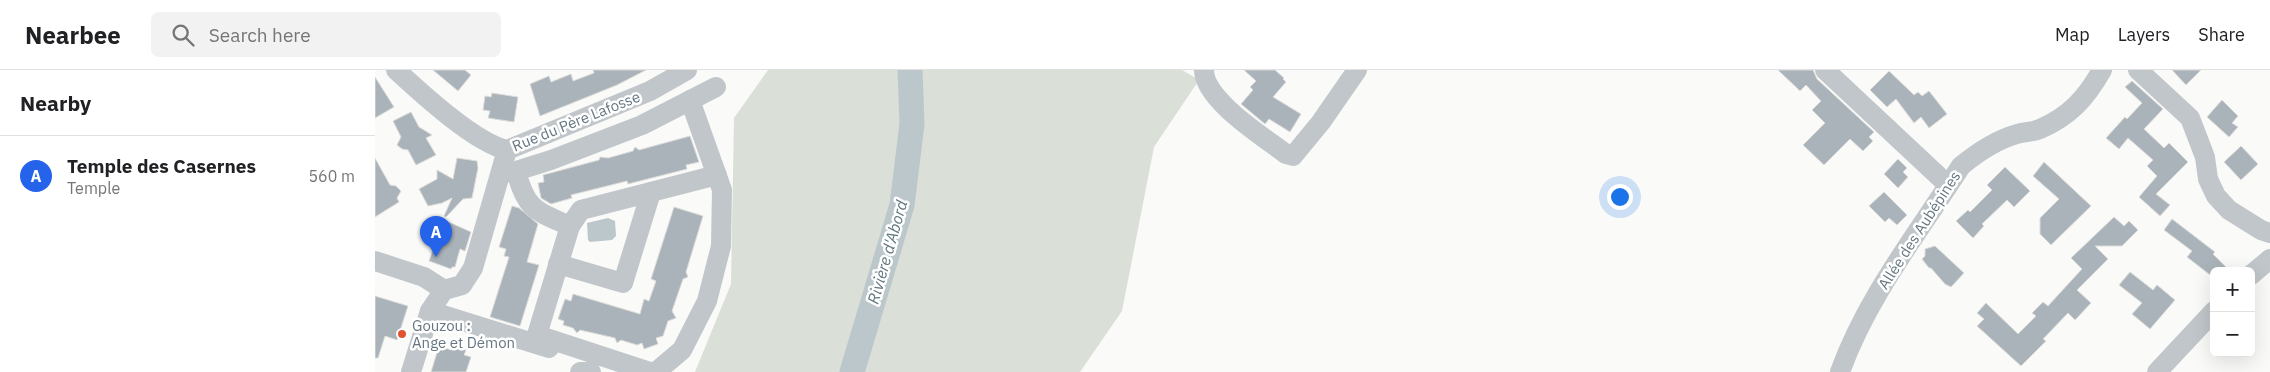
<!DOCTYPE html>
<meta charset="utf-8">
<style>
:root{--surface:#fff;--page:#f2f2f2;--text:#202124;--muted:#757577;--line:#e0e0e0;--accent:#2563eb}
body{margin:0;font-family:"IBM Plex Sans",sans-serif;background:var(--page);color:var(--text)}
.controls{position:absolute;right:15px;bottom:15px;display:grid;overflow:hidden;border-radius:8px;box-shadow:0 5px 20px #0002}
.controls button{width:45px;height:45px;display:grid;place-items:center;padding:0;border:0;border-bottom:1px solid var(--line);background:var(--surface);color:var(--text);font:25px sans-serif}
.you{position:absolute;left:1244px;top:126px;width:18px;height:18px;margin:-12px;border:4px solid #fff;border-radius:50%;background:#1a73e8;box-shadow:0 0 0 8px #1a73e833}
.badge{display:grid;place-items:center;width:32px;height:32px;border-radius:50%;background:var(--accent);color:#fff;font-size:16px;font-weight:700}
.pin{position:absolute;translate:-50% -41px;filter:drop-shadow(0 1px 2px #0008)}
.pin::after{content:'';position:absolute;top:26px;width:18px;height:15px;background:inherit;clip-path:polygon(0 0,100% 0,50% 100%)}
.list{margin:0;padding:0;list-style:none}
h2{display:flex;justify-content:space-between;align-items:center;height:65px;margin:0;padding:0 20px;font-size:21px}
h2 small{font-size:16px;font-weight:400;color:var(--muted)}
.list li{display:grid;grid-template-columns:32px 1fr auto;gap:15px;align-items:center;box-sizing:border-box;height:80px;padding:0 20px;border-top:1px solid var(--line)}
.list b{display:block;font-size:19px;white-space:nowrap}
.list p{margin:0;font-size:16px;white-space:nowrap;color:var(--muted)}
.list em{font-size:16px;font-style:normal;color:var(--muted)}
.icon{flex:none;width:28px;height:28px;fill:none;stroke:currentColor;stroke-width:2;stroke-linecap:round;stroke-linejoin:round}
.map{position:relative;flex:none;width:1895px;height:302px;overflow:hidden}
header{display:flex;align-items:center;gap:30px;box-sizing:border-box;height:70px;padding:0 25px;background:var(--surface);border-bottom:1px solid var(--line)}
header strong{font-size:24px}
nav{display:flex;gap:28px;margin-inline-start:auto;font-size:18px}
.search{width:350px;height:45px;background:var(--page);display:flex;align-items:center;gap:12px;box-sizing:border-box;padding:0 18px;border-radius:8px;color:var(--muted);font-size:19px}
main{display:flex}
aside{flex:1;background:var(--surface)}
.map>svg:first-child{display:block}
.green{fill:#dadfd7}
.water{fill:#bbc7cb}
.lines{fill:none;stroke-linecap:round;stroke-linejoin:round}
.river{stroke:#bbc7cb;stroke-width:25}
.building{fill:#aab3b9;stroke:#dcdcda}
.minor{stroke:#c1c6ca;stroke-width:20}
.poi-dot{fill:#df5333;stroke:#fff;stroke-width:2}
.labels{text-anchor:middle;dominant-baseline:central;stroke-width:5;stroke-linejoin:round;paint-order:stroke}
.street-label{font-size:15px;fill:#667782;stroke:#fff}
.poi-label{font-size:15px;fill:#667782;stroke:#fff;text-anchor:start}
.water-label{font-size:16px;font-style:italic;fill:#60767c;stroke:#fff}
</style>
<header>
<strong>Nearbee</strong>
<div class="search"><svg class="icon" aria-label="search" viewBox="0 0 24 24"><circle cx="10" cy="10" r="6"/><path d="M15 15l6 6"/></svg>Search here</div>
<nav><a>Map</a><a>Layers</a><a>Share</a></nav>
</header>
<main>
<aside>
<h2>Nearby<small></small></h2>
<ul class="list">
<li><span class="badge">A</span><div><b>Temple des Casernes</b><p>Temple</p></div><em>560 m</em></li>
</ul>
</aside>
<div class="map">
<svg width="1895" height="302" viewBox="0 0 1895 302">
<rect width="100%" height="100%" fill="#fafaf8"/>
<polygon class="green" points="393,0 807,0 824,10 779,77 747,241 705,302 320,302 356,214 359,48"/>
<polygon class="water" points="233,148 240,151 241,166 237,170 215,172 213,170 212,153"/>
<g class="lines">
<polyline class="river" points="477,302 527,135 537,54 535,0"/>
</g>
<g class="building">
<polygon points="58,0 90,0 96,5 83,21"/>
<polygon points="218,0 271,0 242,15 165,46 155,14 174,6 176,12 196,4 198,11 219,3"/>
<polygon points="869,0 900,0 909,8 908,9 911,12 898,27 926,44 915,62 894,49 890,54 866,34 878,20 875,17 881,11"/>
<polygon points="1403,0 1438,0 1442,9 1499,62 1494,67 1498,71 1488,81 1475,69 1449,95 1428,75 1450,53 1437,40 1446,31 1431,15 1425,21"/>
<polygon points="1797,0 1826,0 1811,15"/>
<polygon points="1514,1 1539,25 1543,22 1547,26 1554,21 1572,44 1554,58 1546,47 1539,53 1521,29 1512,37 1495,20"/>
<polygon points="0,7 19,37 0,48"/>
<polygon points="1757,11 1788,39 1769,59 1789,78 1794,73 1813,92 1781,124 1795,135 1785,146 1764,127 1782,106 1772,96 1778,90 1753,68 1744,79 1731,68 1750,47 1752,49 1767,33 1750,17"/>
<polygon points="117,23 143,27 139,52 113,48 115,41 108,40 110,26 116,27"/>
<polygon points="1847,30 1863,46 1857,53 1863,57 1854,67 1832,47"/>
<polygon points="36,42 44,57 57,65 51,68 61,85 41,95 33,80 27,79 22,75 26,67 18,51"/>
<polygon points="315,66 324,92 311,95 312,99 253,114 252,111 196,125 197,128 176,134 166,128 163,113 169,112 168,105 224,90 225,87 233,88 258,81 260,77 264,80"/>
<polygon points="1866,76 1883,94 1866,110 1849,92"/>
<polygon points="0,88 15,115 21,116 26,121 22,128 24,132 0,147"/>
<polygon points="82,88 102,91 103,98 97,128 88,129 71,147 69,146 77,128 67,133 53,136 44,119 62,109 62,100 78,109"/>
<polygon points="1523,89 1532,98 1528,102 1533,107 1523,118 1509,104"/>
<polygon points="1669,92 1716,136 1676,175 1665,164 1665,148 1684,129 1658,106"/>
<polygon points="1630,97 1655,121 1639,137 1632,130 1607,154 1609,156 1598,168 1581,151 1593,140 1595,142 1617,120 1612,115"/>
<polygon points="1509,122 1532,145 1522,155 1514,148 1510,152 1494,136"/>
<polygon points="137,136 144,138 163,154 152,192 164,195 145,256 115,247 134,187 129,186 131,179 124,177"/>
<polygon points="299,137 328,146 311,202 313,207 308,209 297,241 301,248 293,251 288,266 281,268 283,274 269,279 267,273 262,275 246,270 242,273 240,268 205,260 202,263 198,258 188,255 189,251 183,249 190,229 196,231 198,224 265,244 269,229 274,231 281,211 276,209"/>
<polygon points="1739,147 1749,156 1754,151 1763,160 1747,176 1720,176 1733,189 1702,220 1716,233 1700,250 1693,243 1668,269 1671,271 1646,296 1602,256 1609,249 1602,243 1611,233 1643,264 1661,246 1657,243 1668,232 1673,236 1707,199 1696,188"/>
<polygon points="67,149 96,162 90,181 85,179 80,197 77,197 76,199 54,191 62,168 59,167"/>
<polygon points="1797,149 1840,182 1838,184 1855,201 1839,201 1839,208 1812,187 1817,181 1789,160"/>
<polygon points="1560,176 1589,203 1576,217 1570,214 1556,198 1554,198 1547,189 1550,186 1550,179"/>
<polygon points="1755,202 1778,220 1782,215 1800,230 1775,259 1757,244 1767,233 1744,215"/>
<polygon points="0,226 33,236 22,270 10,266 3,288 0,288"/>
<polygon points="64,276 76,280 77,276 91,280 89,285 96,287 91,302 56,302"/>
</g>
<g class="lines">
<g class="minor">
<path d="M 21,0 C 46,23 100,73 132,80 L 275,21 L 312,0"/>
<path d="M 829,0 C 829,30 889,67 911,84 L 918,86 L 946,52 L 982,0"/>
<polyline points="1450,0 1573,115"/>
<polyline points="1763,0 1815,48 1830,87 1833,109 1841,126 1854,140 1886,160 1895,163"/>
<path d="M 141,101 C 151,140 161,141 195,156 L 162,265 L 275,302"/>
<polyline points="128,103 141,101 176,90 267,55 341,17"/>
<polyline points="195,156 206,140 342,105"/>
<polyline points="0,191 49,207 69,220"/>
<polyline points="183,194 248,213 276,122"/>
<polyline points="1876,205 1895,189"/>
<polyline points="55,241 174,278"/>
<polyline points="36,302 55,241 69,220 87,215 98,198 132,80"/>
<polyline points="205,302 216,302"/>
<polyline points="281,302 307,280 332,231 346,176 347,120 315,30"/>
<path d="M 1465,302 C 1492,227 1543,163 1586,96 C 1603,82 1621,70 1642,64 C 1649,62 1658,62 1665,59 C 1695,46 1711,28 1727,0"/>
<polyline points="1782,302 1839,241"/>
</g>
</g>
<circle class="poi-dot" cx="27" cy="264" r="5"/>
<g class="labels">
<g class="street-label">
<text transform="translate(201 51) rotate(-22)">Rue du Père Lafosse</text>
<text transform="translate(1544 160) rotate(-57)">Allée des Aubépines</text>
</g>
<g class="poi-label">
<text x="37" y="255">Gouzou :<tspan x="37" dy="17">Ange et Démon</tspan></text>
</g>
<g class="water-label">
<text transform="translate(512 182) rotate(-74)">Rivière d'Abord</text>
</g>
</g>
</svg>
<div class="controls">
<button>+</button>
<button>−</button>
</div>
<div class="you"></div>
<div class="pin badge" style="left:61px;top:187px">A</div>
</div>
</main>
